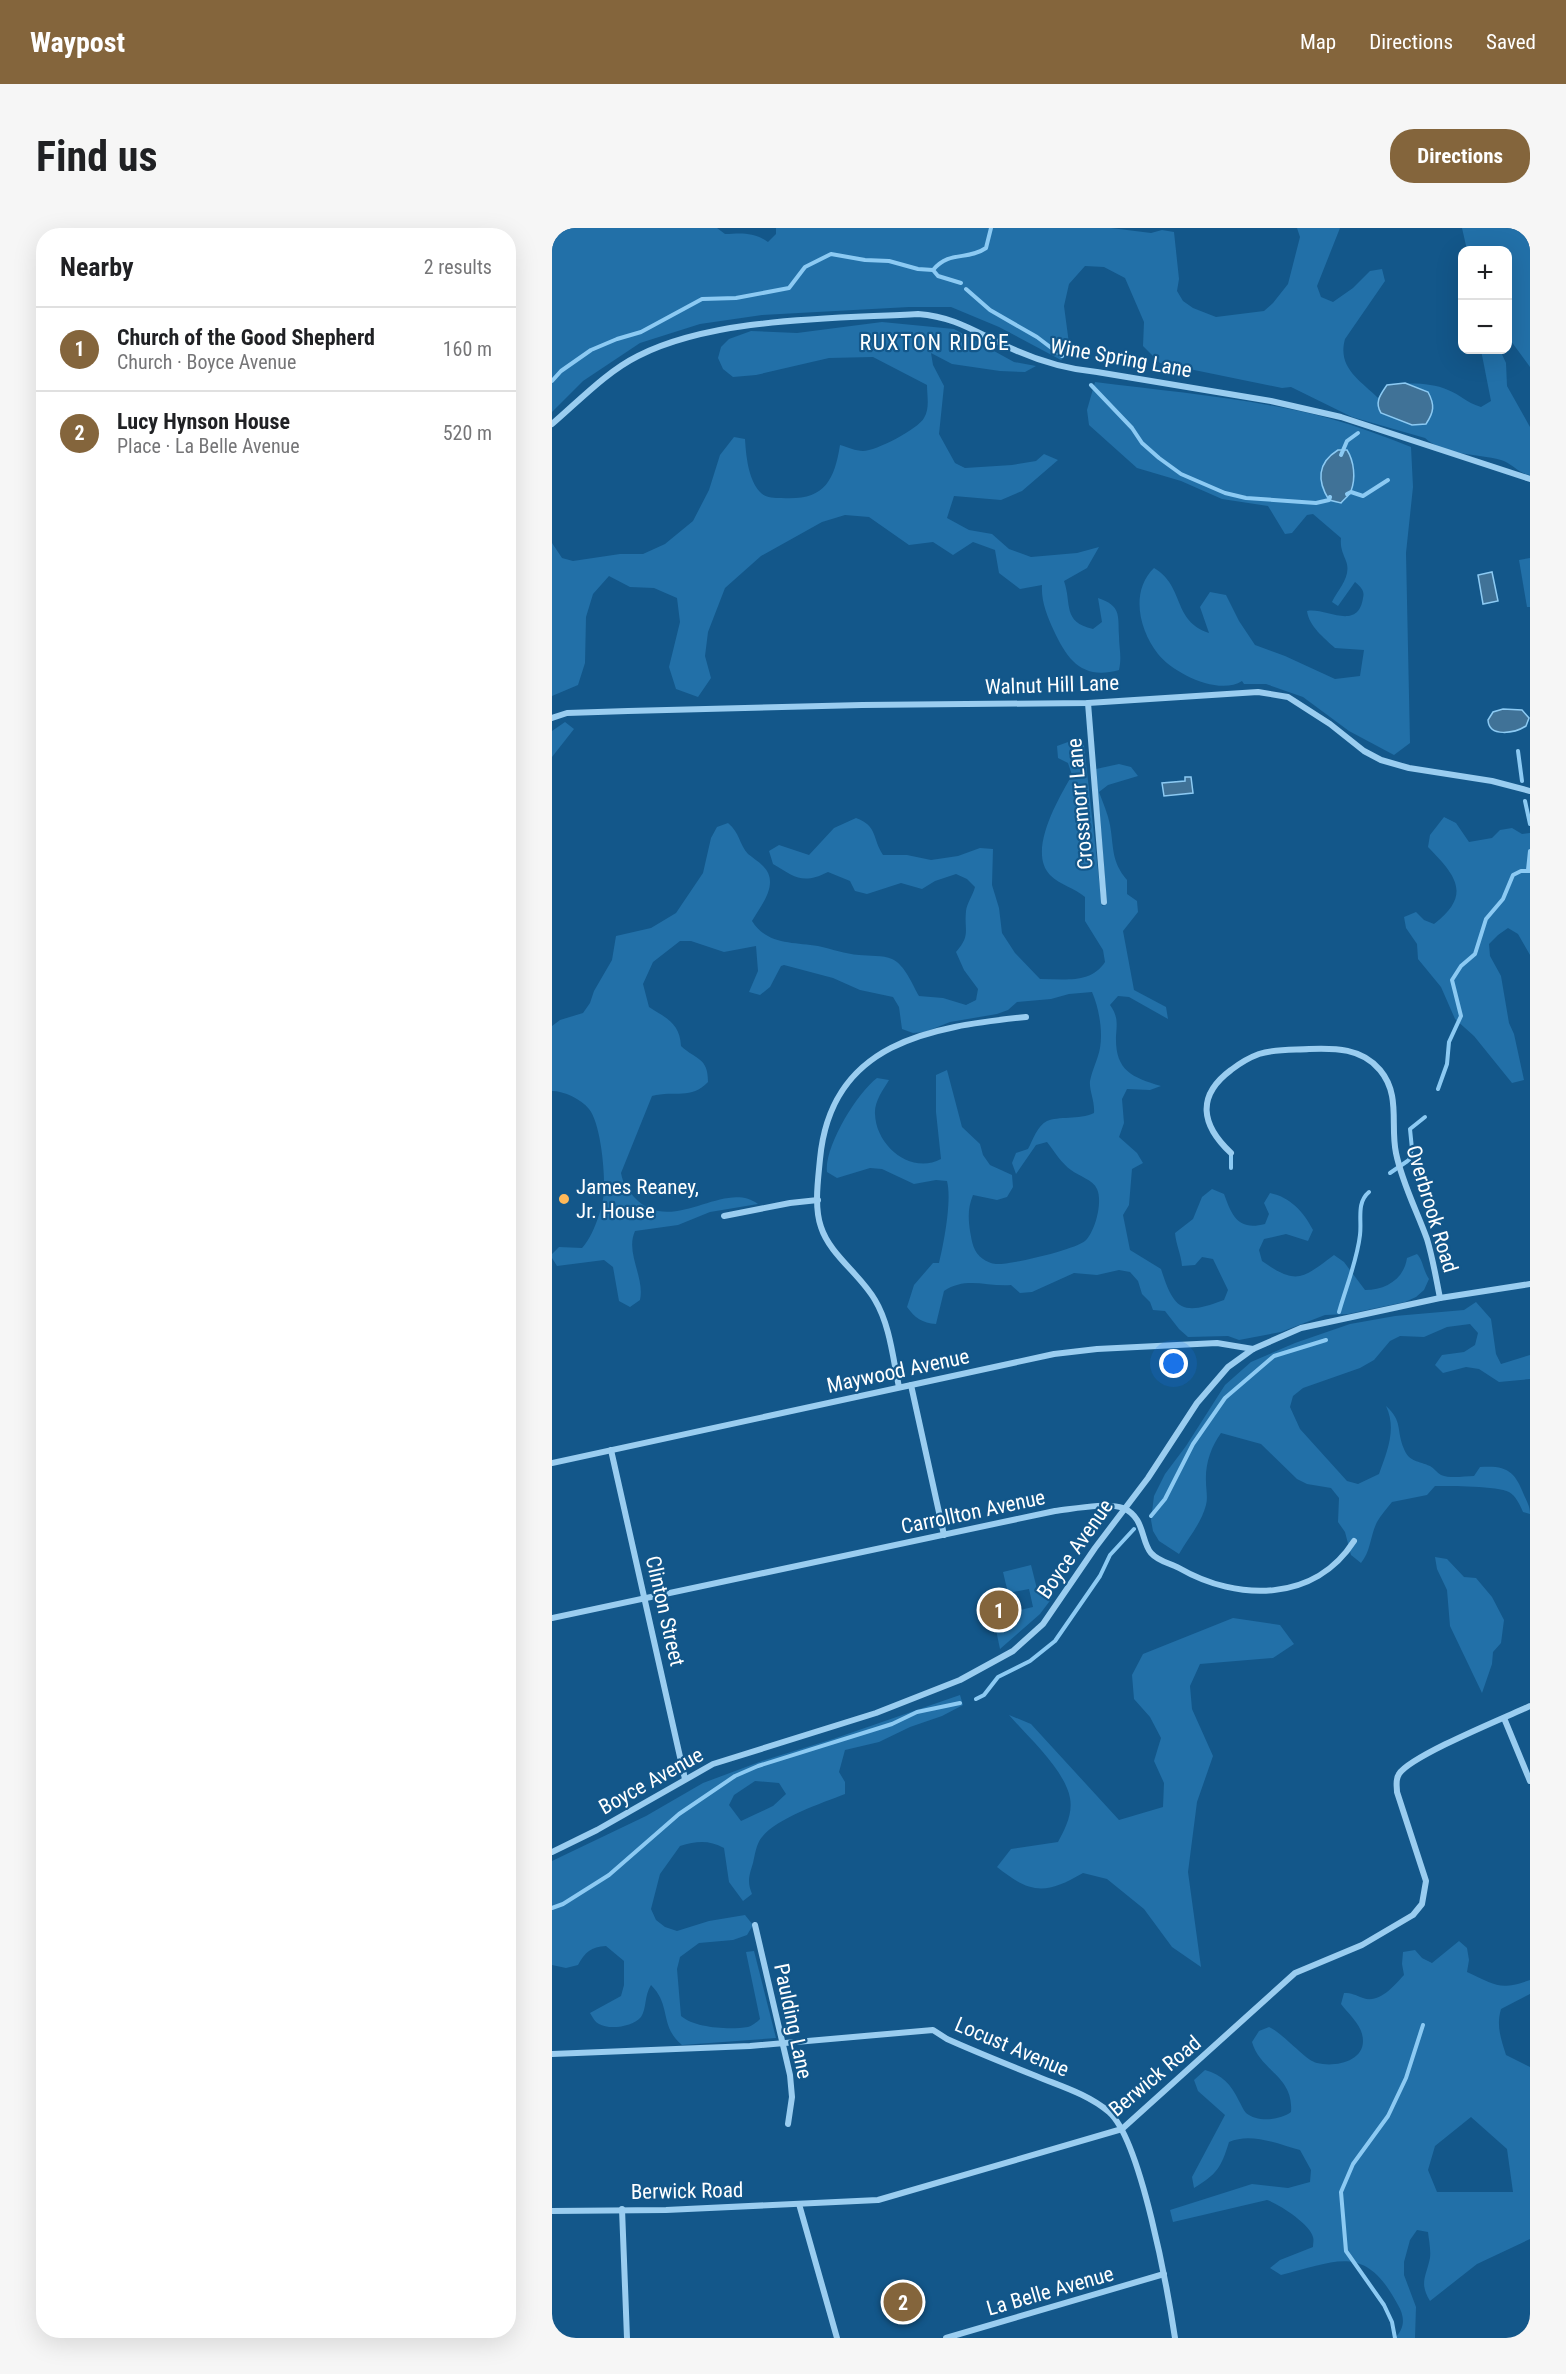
<!DOCTYPE html>
<meta charset="utf-8">
<style>
:root{--surface:#fff;--page:#f6f6f6;--text:#202124;--muted:#757577;--line:#e0e0e0;--accent:#84653c}
body{margin:0;font-family:"Roboto Condensed",sans-serif;background:var(--page);color:var(--text)}
.controls{position:absolute;right:18px;top:18px;display:grid;overflow:hidden;border-radius:12px;box-shadow:0 6px 24px #0002}
.controls button{width:54px;height:54px;display:grid;place-items:center;padding:0;border:0;border-bottom:2px solid var(--line);background:var(--surface);color:var(--text);font:30px sans-serif}
.you{position:absolute;left:622px;top:1136px;width:21px;height:21px;margin:-15px;border:4px solid #fff;border-radius:50%;background:#1a73e8;box-shadow:0 0 0 9px #1a73e833}
.badge{display:grid;place-items:center;width:39px;height:39px;border-radius:50%;background:var(--accent);color:#fff;font-size:20px;font-weight:700}
.pin{position:absolute;translate:-50% -50%;border:3px solid #fff;box-shadow:0 2px 6px #0006}
.list{margin:0;padding:0;list-style:none}
h2{display:flex;justify-content:space-between;align-items:center;height:78px;margin:0;padding:0 24px;font-size:26px}
h2 small{font-size:20px;font-weight:400;color:var(--muted)}
.list li{display:grid;grid-template-columns:39px 1fr auto;gap:18px;align-items:center;box-sizing:border-box;height:84px;padding:0 24px;border-top:2px solid var(--line)}
.list b{display:block;font-size:22px;white-space:nowrap}
.list p{margin:0;font-size:20px;white-space:nowrap;color:var(--muted)}
.list em{font-size:20px;font-style:normal;color:var(--muted)}
.map{position:relative;flex:none;width:978px;height:2110px;overflow:hidden;border-radius:24px}
header{display:flex;align-items:center;gap:36px;box-sizing:border-box;height:84px;padding:0 30px;background:var(--accent);color:#fff}
header strong{font-size:28px}
nav{display:flex;gap:33px;margin-inline-start:auto;font-size:21px}
.intro{display:flex;align-items:center;justify-content:space-between;box-sizing:border-box;height:144px;padding:0 36px}
h1{margin:0;font-size:42px}
.button{padding:15px 27px;border-radius:24px;background:var(--accent);color:#fff;font-size:21px;font-weight:700}
main{display:flex;gap:36px;padding:0 36px}
aside{flex:1;background:var(--surface);border-radius:24px;box-shadow:0 6px 24px #0002}
.map>svg:first-child{display:block}
.green{fill:#2270a8;fill-rule:evenodd}
.water{fill:#407297;stroke:#8ccaf3;stroke-width:1.5}
.lines{fill:none;stroke-linecap:round;stroke-linejoin:round}
.stream{stroke:#8ccaf3;stroke-width:4}
.minor{stroke:#9acdf0;stroke-width:6}
.poi-dot{fill:#ffb959;stroke:#13578a;stroke-width:2}
.labels{text-anchor:middle;dominant-baseline:central;stroke-width:4.5;stroke-linejoin:round;paint-order:stroke}
.street-label{font-size:21px;fill:#fff;stroke:#13578a}
.poi-label{font-size:21px;fill:#fff;stroke:#13578a;text-anchor:start}
.neighbourhood-label{font-size:22px;letter-spacing:1.5px;fill:#fff;stroke:#13578a}
</style>
<header>
<strong>Waypost</strong>
<nav><a>Map</a><a>Directions</a><a>Saved</a></nav>
</header>
<div class="intro"><h1>Find us</h1><a class="button">Directions</a></div>
<main>
<aside>
<h2>Nearby<small>2 results</small></h2>
<ul class="list">
<li><span class="badge">1</span><div><b>Church of the Good Shepherd</b><p>Church · Boyce Avenue</p></div><em>160 m</em></li>
<li><span class="badge">2</span><div><b>Lucy Hynson House</b><p>Place · La Belle Avenue</p></div><em>520 m</em></li>
</ul>
</aside>
<div class="map">
<svg width="978" height="2110" viewBox="0 0 978 2110">
<rect width="100%" height="100%" fill="#13578a"/>
<g class="green">
<path d="M 0,0 L 165,0 L 173,6 C 190,5 202,4 216,14 L 224,6 L 224,0 L 559,0 L 599,5 L 610,2 L 622,4 L 627,51 L 625,63 L 631,73 L 641,80 L 664,89 L 712,83 L 721,75 L 736,56 L 748,9 L 745,0 L 788,0 L 765,58 L 769,69 L 781,74 L 801,60 L 818,43 L 830,41 L 833,53 L 793,111 C 785,140 808,152 826,170 L 835,157 C 854,155 878,154 896,162 C 909,167 913,174 929,179 L 939,173 L 929,122 L 948,122 L 954,135 L 955,158 L 978,199 L 978,247 C 967,246 960,235 949,232 C 924,225 893,228 873,210 L 800,189 L 739,159 L 730,160 L 608,135 L 591,118 L 592,94 L 573,50 L 552,39 L 533,38 L 517,56 L 512,78 L 518,123 L 509,132 L 447,99 L 399,79 L 357,79 L 210,87 L 148,96 L 88,115 L 31,153 L 0,184 Z"/>
<polygon points="910,0 978,0 978,139 956,109 956,22 915,22"/>
<path d="M 330,94 L 402,101 L 462,134 L 484,138 L 473,144 L 448,143 L 400,136 L 379,125 L 381,137 L 392,158 L 387,206 L 403,235 L 413,240 L 460,237 L 484,233 L 492,226 L 506,232 L 470,263 L 449,272 L 402,268 L 395,290 L 417,302 L 440,306 L 457,321 L 479,329 L 525,325 L 547,319 L 535,340 L 512,353 C 520,376 510,394 541,401 L 550,394 L 546,370 C 569,378 566,386 567,408 C 567,420 570,429 567,442 C 531,452 516,433 502,403 C 495,388 489,373 490,357 L 468,361 L 447,345 L 443,322 L 421,314 L 401,327 L 381,314 L 357,317 L 317,289 L 293,287 L 270,294 L 209,328 L 173,360 L 156,404 L 153,428 L 159,450 L 146,469 L 124,461 L 117,439 L 128,394 L 125,370 L 102,360 L 78,359 L 57,348 L 41,366 L 34,389 L 33,435 L 26,457 L 0,468 L 0,315 L 10,330 L 21,333 L 68,326 L 91,326 L 113,316 L 141,293 L 157,262 L 168,227 L 182,209 L 193,211 C 194,227 196,251 208,264 C 213,270 222,270 229,270 C 271,273 282,255 288,217 C 295,219 304,223 311,223 C 324,223 366,201 372,190 C 378,180 375,168 375,157 L 321,129 L 277,130 L 204,147 L 181,149 L 171,141 L 166,130 L 169,119 L 177,111 L 199,103 L 245,105 Z"/>
<path d="M 543,154 C 620,164 700,170 776,190 C 804,198 832,208 859,219 L 861,259 L 854,325 L 858,515 L 842,527 L 797,503 L 751,469 L 714,456 L 692,456 L 690,453 C 667,468 621,445 606,426 C 587,402 578,363 602,340 C 633,358 620,393 657,405 L 648,379 L 658,364 L 674,367 L 687,393 L 703,417 L 733,428 L 783,451 L 808,448 L 812,422 L 783,420 C 772,410 757,398 755,383 C 773,379 806,404 811,370 C 813,363 809,359 803,354 L 786,378 L 780,374 C 786,361 800,349 794,333 C 791,325 788,320 789,310 L 761,286 L 755,287 L 740,305 L 733,306 L 716,278 L 670,271 L 629,253 L 585,240 L 537,197 L 535,182 Z"/>
<polygon points="978,330 978,379 975,379 967,332"/>
<polygon points="13,494 22,501 0,529 0,503"/>
<path d="M 516,514 L 532,517 L 550,678 L 555,676 L 544,541 L 567,536 L 579,539 L 586,548 L 556,557 L 547,564 C 551,575 556,586 558,597 C 562,620 559,633 575,652 L 575,666 L 585,673 L 586,684 L 571,703 L 582,762 L 614,779 L 616,791 L 577,769 L 566,768 L 558,777 C 566,788 565,795 564,808 C 563,842 579,849 609,858 L 598,862 L 575,861 L 570,871 L 572,895 L 567,909 L 585,925 L 591,935 L 580,941 L 577,977 L 571,987 L 578,1022 L 609,1041 C 622,1082 630,1088 672,1072 L 676,1062 L 661,1031 L 650,1029 L 643,1037 L 630,1038 C 629,1026 624,1017 623,1005 L 641,991 L 650,969 L 660,961 L 672,966 C 680,988 686,1003 713,996 L 717,986 L 712,975 L 718,965 C 738,969 752,984 761,1002 L 756,1013 L 734,1006 L 712,1011 L 707,1022 L 710,1033 C 745,1058 751,1050 782,1027 L 792,1034 L 813,1062 C 834,1062 852,1051 855,1030 L 865,1026 C 871,1032 871,1042 877,1051 L 872,1062 L 864,1069 L 853,1074 L 796,1086 L 773,1087 L 729,1104 L 687,1112 L 676,1108 L 636,1109 L 627,1101 L 613,1083 L 601,1082 L 598,1074 L 590,1066 L 586,1053 L 578,1044 L 567,1042 L 545,1047 L 522,1045 L 480,1064 L 468,1065 L 459,1057 C 435,1059 414,1048 392,1063 L 384,1096 C 370,1095 363,1090 355,1079 L 362,1057 L 381,1035 L 387,1035 C 392,1015 400,972 395,953 L 384,952 L 362,956 L 330,941 L 318,940 L 285,950 L 275,944 C 272,919 305,865 325,850 L 337,852 C 331,862 322,874 323,886 C 324,918 359,947 389,931 L 384,884 L 384,847 L 395,842 L 410,899 L 428,916 L 431,927 L 438,937 L 460,947 L 461,959 L 455,969 L 445,972 L 421,967 C 416,979 416,989 418,1003 C 420,1014 421,1024 431,1031 C 434,1033 440,1036 444,1036 C 458,1037 522,1022 533,1013 C 543,1004 551,974 545,961 C 541,952 527,948 519,942 C 510,936 502,923 495,914 L 484,917 L 464,946 L 460,935 L 464,925 L 476,921 C 481,912 485,898 495,893 C 506,888 527,892 542,885 C 543,873 537,862 538,853 C 540,842 546,831 548,820 C 551,803 547,780 540,764 L 517,766 L 499,771 L 465,774 L 456,782 L 445,786 L 398,794 L 373,804 L 361,805 L 350,801 L 347,779 L 341,769 L 308,762 L 281,750 L 232,737 L 229,738 L 218,759 L 208,767 L 197,764 L 206,743 L 204,718 L 172,724 L 139,713 L 128,713 L 101,734 L 91,756 L 97,779 C 114,790 128,795 129,818 C 144,832 156,829 156,854 C 139,872 123,862 100,868 L 69,945 C 71,956 75,961 82,969 C 119,1010 172,950 206,976 L 158,984 L 126,997 L 83,1003 C 73,1025 93,1049 88,1072 L 78,1079 L 67,1073 L 61,1039 L 52,1032 L 5,1038 L 0,1030 L 0,1026 L 7,1019 L 30,1020 C 41,1009 51,979 52,964 C 53,945 49,896 37,881 C 29,871 12,863 0,863 L 0,798 L 8,792 L 31,785 L 38,775 L 42,763 L 60,732 L 64,708 L 99,700 L 124,685 L 151,645 L 159,610 L 165,599 L 176,595 C 188,605 187,616 196,626 C 201,630 206,633 211,638 C 228,655 210,676 200,693 C 215,717 241,714 266,718 C 280,721 293,726 307,727 C 317,728 331,727 340,731 C 353,737 360,756 367,768 L 391,770 L 414,777 L 424,772 L 426,761 L 412,742 L 404,724 C 419,707 412,703 414,683 C 415,675 421,667 423,659 L 415,651 L 404,646 L 383,653 L 370,661 L 349,655 L 315,666 L 303,663 L 298,653 L 276,644 C 250,657 243,649 221,636 L 217,623 L 227,617 L 257,627 L 282,600 L 304,590 C 326,598 320,610 331,627 L 355,627 L 379,632 L 406,628 L 428,620 L 441,621 L 440,657 L 447,680 L 450,705 L 463,725 L 488,751 C 512,751 539,756 553,734 L 551,722 L 533,693 L 533,669 C 523,660 508,657 498,647 C 475,623 507,570 520,547 L 516,535 L 506,530 L 505,518 Z"/>
<path d="M 892,589 L 904,595 L 917,614 L 940,610 L 948,602 L 960,600 L 970,606 L 978,605 L 978,727 L 966,706 L 956,700 L 946,707 L 937,716 L 938,728 L 949,748 L 957,795 L 962,806 L 972,852 L 960,855 L 922,808 L 903,791 L 889,759 L 866,731 L 865,716 L 854,700 L 852,689 L 864,684 L 872,692 L 882,696 C 921,666 903,647 876,619 L 878,607 Z"/>
<path d="M 924,1074 L 939,1091 L 944,1126 L 949,1136 L 978,1127 L 978,1151 L 947,1154 L 927,1141 L 914,1139 L 891,1145 L 883,1137 L 890,1127 L 912,1124 L 923,1117 L 926,1105 L 918,1096 L 895,1099 L 872,1109 L 848,1108 L 838,1113 L 822,1132 L 808,1140 L 751,1160 L 741,1168 L 738,1179 L 748,1201 L 795,1253 L 806,1256 L 827,1246 C 835,1224 845,1201 834,1178 C 851,1193 844,1202 852,1221 C 857,1234 867,1233 878,1238 C 882,1240 885,1245 889,1247 C 899,1251 912,1248 922,1248 L 928,1239 C 956,1237 963,1244 972,1267 C 975,1274 978,1278 978,1286 L 971,1284 C 968,1277 964,1268 957,1264 C 946,1258 898,1258 883,1258 L 875,1267 L 840,1274 C 835,1280 829,1287 825,1294 C 818,1308 819,1323 809,1335 L 799,1327 L 793,1304 L 786,1294 L 787,1270 L 779,1260 L 755,1256 L 745,1251 L 709,1216 L 669,1205 C 659,1219 653,1236 654,1254 C 654,1261 656,1270 654,1277 C 649,1296 636,1310 627,1326 L 607,1313 L 601,1303 L 599,1292 L 602,1268 L 613,1246 L 634,1218 L 673,1157 L 699,1134 L 743,1115 L 798,1096 L 843,1088 L 912,1082 Z"/>
<polygon points="883,1329 895,1331 912,1349 924,1350 940,1369 952,1392 949,1415 941,1424 940,1436 930,1465 898,1398 895,1362 885,1341"/>
<polygon points="479,1337 485,1361 498,1358 500,1370 488,1386 448,1421 444,1402 459,1398 456,1385 481,1379 477,1361 456,1365 451,1344"/>
<path d="M 681,1390 L 728,1397 L 742,1416 L 721,1430 L 648,1436 L 638,1458 L 640,1481 L 661,1528 L 645,1574 L 636,1644 L 649,1739 L 620,1719 L 592,1681 L 555,1651 L 531,1645 C 493,1667 479,1666 445,1639 L 459,1621 L 506,1614 C 513,1601 521,1586 518,1570 C 513,1542 475,1508 457,1487 L 479,1496 L 567,1592 L 611,1579 L 612,1555 L 602,1533 L 609,1510 L 598,1489 L 582,1471 L 580,1447 L 591,1426 Z"/>
<path d="M 408,1467 L 411,1477 L 390,1488 L 358,1499 L 327,1514 L 293,1522 L 287,1544 L 293,1554 L 293,1566 C 270,1575 225,1590 210,1609 C 204,1616 203,1627 201,1635 C 197,1648 195,1654 200,1666 L 191,1673 L 177,1654 L 172,1620 C 157,1612 145,1613 128,1618 L 108,1646 L 99,1681 L 104,1692 L 113,1699 L 125,1703 L 157,1693 L 193,1687 L 201,1697 L 195,1707 L 181,1712 L 147,1715 L 128,1729 L 125,1741 L 129,1788 C 143,1800 177,1802 196,1799 C 200,1798 205,1794 208,1791 L 194,1724 L 202,1723 L 224,1810 L 130,1817 C 107,1798 120,1778 99,1757 C 92,1768 95,1780 89,1789 C 81,1799 57,1802 47,1796 C 43,1794 41,1790 38,1785 L 69,1768 L 72,1757 L 72,1733 L 54,1718 C 39,1719 33,1724 26,1737 L 14,1740 L 0,1737 L 0,1633 L 94,1588 L 151,1555 L 213,1532 L 281,1511 ZM 203,1553 L 227,1555 L 234,1566 L 221,1578 L 189,1593 L 177,1577 L 182,1567 Z"/>
<path d="M 907,1713 L 915,1720 L 917,1732 L 915,1744 C 944,1757 947,1763 978,1752 L 978,1766 L 949,1781 C 944,1798 949,1811 954,1827 L 978,1839 L 978,2011 L 925,2036 L 878,2073 C 867,2055 874,2049 878,2030 C 879,2022 877,2013 876,2004 L 865,2002 L 858,2012 L 852,2034 L 852,2047 L 864,2079 L 863,2110 L 843,2110 C 853,2100 853,2089 846,2077 C 813,2015 786,2033 729,2047 L 718,2040 L 728,2032 L 761,2019 C 761,2016 762,2012 761,2009 C 758,1996 727,1976 715,1972 L 621,1994 L 618,1982 L 700,1956 L 736,1960 L 758,1954 L 759,1942 L 748,1922 C 726,1916 699,1904 677,1914 C 669,1940 665,1946 642,1960 L 640,1949 L 673,1887 L 646,1863 L 642,1852 L 653,1842 C 670,1847 679,1856 687,1873 C 689,1876 691,1882 694,1885 C 706,1895 728,1892 739,1884 C 742,1848 708,1843 700,1814 L 707,1803 L 717,1799 C 732,1806 754,1833 765,1835 C 785,1840 817,1832 810,1806 C 808,1796 795,1784 789,1776 L 792,1765 C 800,1765 803,1767 811,1770 C 827,1776 842,1758 852,1747 L 850,1736 L 851,1724 L 863,1722 L 870,1730 L 880,1735 ZM 919,1889 L 955,1921 L 961,1964 L 885,1964 L 876,1942 L 883,1918 Z"/>
</g>
<g class="water">
<path d="M 853,155 L 876,164 C 883,177 882,184 874,196 L 860,197 L 829,185 C 822,174 829,166 835,157 Z"/>
<path d="M 786,222 L 795,222 C 802,233 804,250 799,263 C 798,267 792,271 789,275 L 777,272 C 765,253 765,235 786,222 Z"/>
<polygon points="940,344 946,373 931,376 926,347"/>
<path d="M 951,481 L 970,482 L 977,490 L 974,498 C 963,505 937,510 936,492 L 941,484 Z"/>
<polygon points="633,549 639,549 641,565 612,568 610,555 633,553"/>
</g>
<g class="lines">
<g class="stream">
<path d="M 381,42 C 398,22 415,33 434,20 L 439,0"/>
<polyline points="414,61 438,82 485,109 510,128"/>
<polyline points="0,153 9,143 39,122 65,111 89,104 150,71 184,70 237,60 253,39 279,26 313,32 337,33 366,41 381,42 386,48 409,55"/>
<polyline points="539,157 580,200 590,215 607,230 629,246 673,265 694,270 764,275 777,272 778,269"/>
<polyline points="789,227 795,213 806,205"/>
<polyline points="795,266 799,264 811,268 836,252"/>
<polyline points="966,523 970,553"/>
<polyline points="973,573 978,596"/>
<polyline points="976,642 978,623"/>
<polyline points="886,861 895,836 897,814 909,788 900,752 909,738 923,726 934,691 951,671 961,647 969,643 978,643"/>
<polyline points="679,925 679,940"/>
<polyline points="838,945 857,932 860,921 858,901 873,889"/>
<path d="M 787,1084 C 794,1059 805,1033 808,1007 C 810,992 804,975 817,964"/>
<polyline points="599,1288 613,1271 641,1216 673,1170 722,1128 774,1112"/>
<polyline points="424,1471 432,1467 446,1449 478,1433 503,1413 548,1348 558,1327 582,1301"/>
<polyline points="0,1680 11,1676 57,1647 127,1586 183,1548 206,1538 340,1496 365,1484 408,1475"/>
<polyline points="843,2110 840,2094 832,2077 794,2023 789,1964 801,1936 836,1888 854,1850 871,1797"/>
</g>
<g class="minor">
<path d="M 0,196 C 27,173 54,144 86,128 C 163,89 280,91 366,86 C 402,89 420,102 452,117 C 483,132 511,141 545,144 L 719,173 L 789,189 L 978,251"/>
<polyline points="536,475 552,674"/>
<polyline points="0,490 15,485 76,483 310,477 536,475 706,464 736,469 778,496 812,523 829,532 857,540 940,553 978,563"/>
<path d="M 679,925 C 649,897 644,868 679,842 C 688,835 696,830 707,826 C 723,821 740,822 757,821 C 783,820 810,820 828,842 C 849,867 838,897 844,925 C 850,955 865,983 875,1011 C 881,1031 884,1050 888,1070"/>
<polyline points="172,988 238,975 266,972"/>
<polyline points="359,1157 392,1307"/>
<path d="M 347,1159 C 341,1131 338,1097 323,1072 C 308,1046 278,1027 269,999 C 262,979 266,952 268,931 C 279,814 378,799 474,789"/>
<polyline points="59,1222 133,1551"/>
<polyline points="0,1235 502,1126 545,1121 665,1115 701,1121"/>
<path d="M 0,1390 L 503,1283 C 521,1281 555,1274 571,1280 C 593,1289 589,1314 599,1325 C 607,1334 618,1335 627,1340 C 686,1374 763,1374 802,1313"/>
<polyline points="952,1490 978,1553"/>
<polyline points="0,1624 45,1602 161,1536 324,1485 408,1452 461,1423 491,1396 543,1320 596,1250 645,1175 676,1139 701,1121 749,1100 888,1070 978,1056"/>
<polyline points="203,1697 238,1847 240,1869 236,1896"/>
<path d="M 0,1826 L 198,1818 L 381,1802 L 395,1811 C 424,1824 454,1836 484,1848 C 508,1858 536,1866 557,1884 C 589,1912 616,2064 623,2110"/>
<polyline points="247,1976 285,2110"/>
<polyline points="70,1981 75,2110"/>
<path d="M 0,1983 L 114,1982 L 326,1972 L 570,1901 L 743,1745 L 810,1717 L 861,1687 L 870,1676 L 874,1653 L 845,1564 C 845,1558 843,1552 847,1546 C 858,1528 954,1489 978,1478"/>
<polyline points="394,2110 612,2046"/>
</g>
</g>
<circle class="poi-dot" cx="12" cy="971" r="6"/>
<g class="labels">
<g class="street-label">
<text transform="translate(569 130) rotate(10)">Wine Spring Lane</text>
<text transform="translate(500 457) rotate(-2)">Walnut Hill Lane</text>
<text transform="translate(528 576) rotate(-95)">Crossmorr Lane</text>
<text transform="translate(880 981) rotate(73)">Overbrook Road</text>
<text transform="translate(346 1143) rotate(-12)">Maywood Avenue</text>
<text transform="translate(421 1284) rotate(-12)">Carrollton Avenue</text>
<text transform="translate(523 1321) rotate(-55)">Boyce Avenue</text>
<text transform="translate(113 1383) rotate(77)">Clinton Street</text>
<text transform="translate(99 1553) rotate(-29)">Boyce Avenue</text>
<text transform="translate(241 1793) rotate(78)">Paulding Lane</text>
<text transform="translate(460 1819) rotate(23)">Locust Avenue</text>
<text transform="translate(603 1848) rotate(-40)">Berwick Road</text>
<text transform="translate(135 1963) rotate(-1)">Berwick Road</text>
<text transform="translate(498 2063) rotate(-16)">La Belle Avenue</text>
</g>
<g class="poi-label">
<text x="24" y="959">James Reaney,<tspan x="24" dy="24">Jr. House</tspan></text>
</g>
<g class="neighbourhood-label">
<text x="383" y="114">RUXTON RIDGE</text>
</g>
</g>
</svg>
<div class="controls">
<button>+</button>
<button>−</button>
</div>
<div class="you"></div>
<div class="pin badge" style="left:447px;top:1382px">1</div>
<div class="pin badge" style="left:351px;top:2074px">2</div>
</div>
</main>
